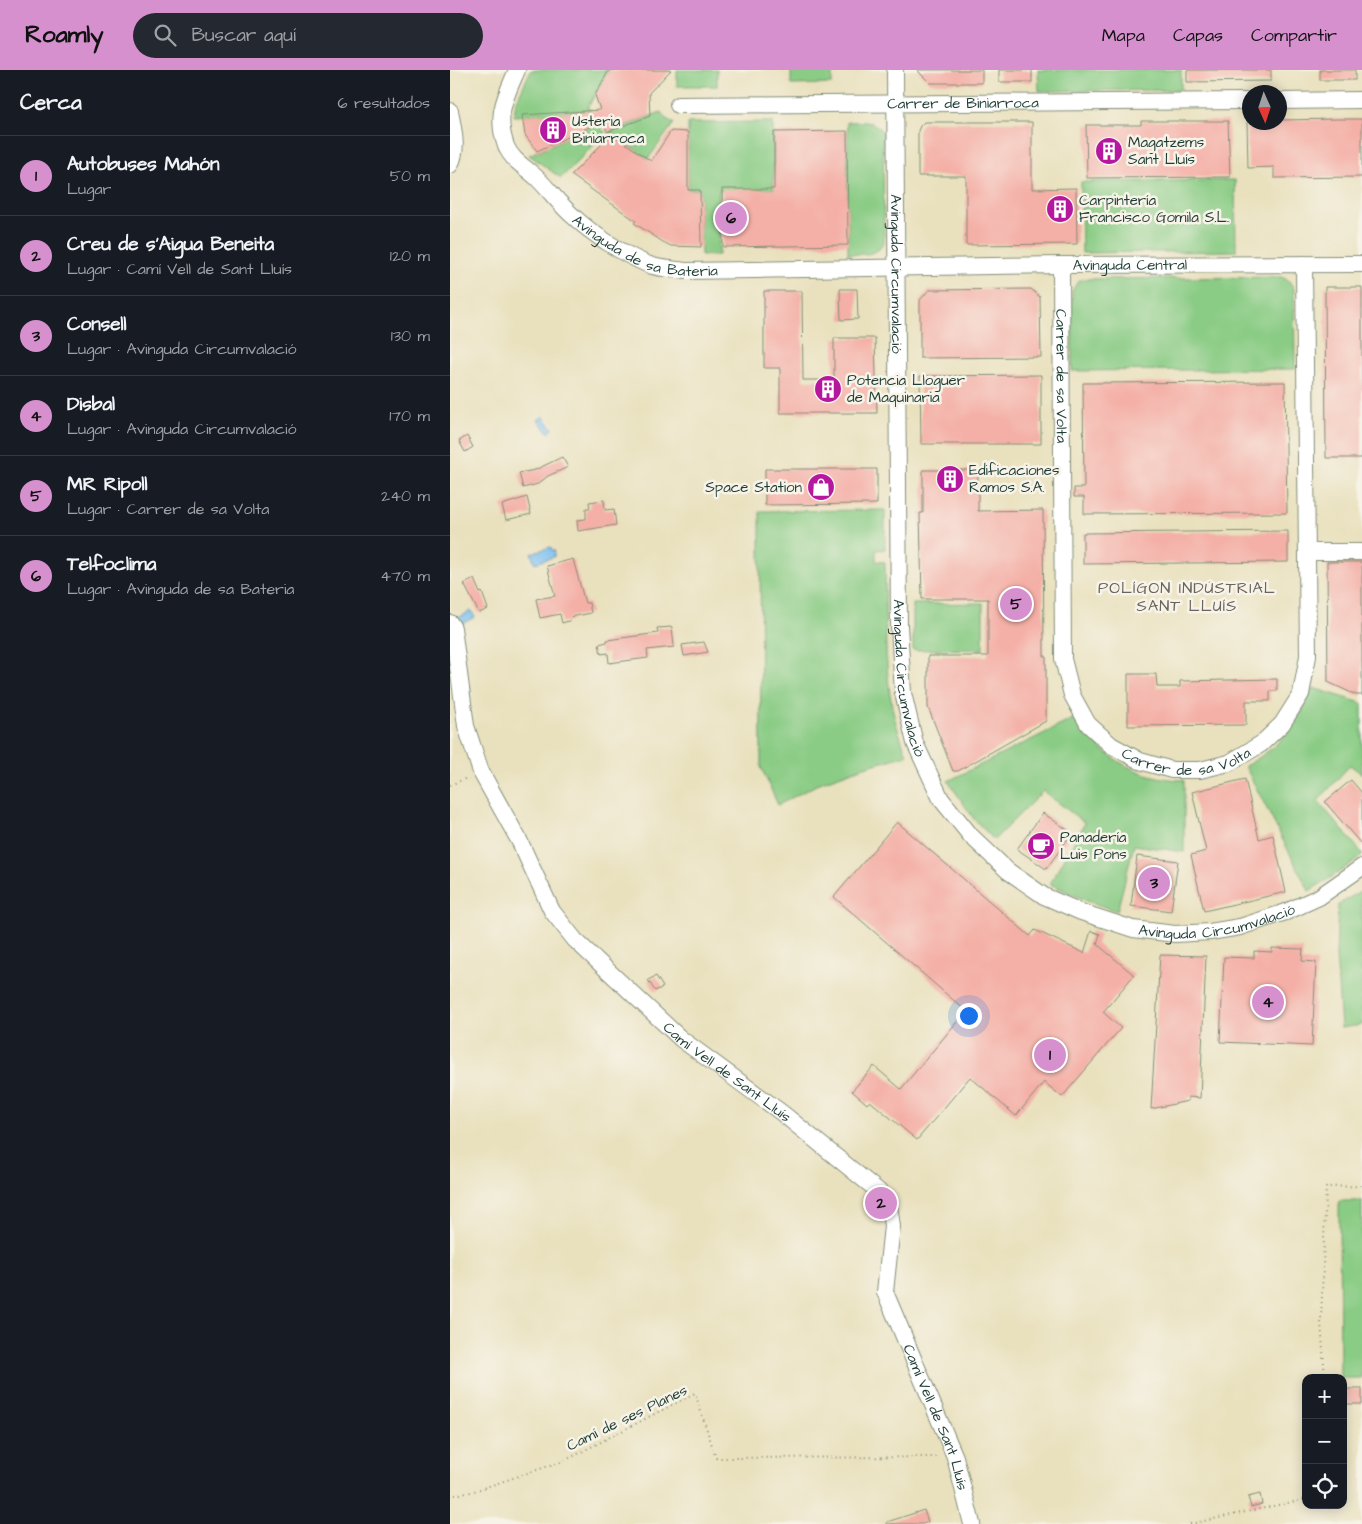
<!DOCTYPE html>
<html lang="es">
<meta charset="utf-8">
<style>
:root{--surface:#171b24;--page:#242831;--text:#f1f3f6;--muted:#9ea1a6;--line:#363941;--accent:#d690ce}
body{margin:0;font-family:"Architects Daughter",sans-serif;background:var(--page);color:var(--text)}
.controls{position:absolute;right:15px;bottom:15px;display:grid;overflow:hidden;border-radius:10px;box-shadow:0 2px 12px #0003}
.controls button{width:45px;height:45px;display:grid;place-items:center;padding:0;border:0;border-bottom:1px solid var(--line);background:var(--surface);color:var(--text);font:25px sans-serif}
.compass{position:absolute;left:792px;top:15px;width:45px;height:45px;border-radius:50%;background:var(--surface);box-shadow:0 2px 12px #0003;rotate:177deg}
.you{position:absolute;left:518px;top:945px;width:18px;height:18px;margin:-12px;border:4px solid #fff;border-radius:50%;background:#1a73e8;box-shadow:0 0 0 8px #1a73e833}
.badge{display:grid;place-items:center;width:32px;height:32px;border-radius:50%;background:var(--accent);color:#111;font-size:16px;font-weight:700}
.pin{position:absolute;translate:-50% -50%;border:2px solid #fff;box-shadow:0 1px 5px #0006}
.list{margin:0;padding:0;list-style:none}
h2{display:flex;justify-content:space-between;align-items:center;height:65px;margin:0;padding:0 20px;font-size:21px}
h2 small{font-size:16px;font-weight:400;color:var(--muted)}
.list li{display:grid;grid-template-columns:32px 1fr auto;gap:15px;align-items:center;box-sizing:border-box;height:80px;padding:0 20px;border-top:1px solid var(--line)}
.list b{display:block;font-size:19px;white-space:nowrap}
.list p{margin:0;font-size:16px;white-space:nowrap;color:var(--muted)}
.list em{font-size:16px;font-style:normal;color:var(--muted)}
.icon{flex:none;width:28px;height:28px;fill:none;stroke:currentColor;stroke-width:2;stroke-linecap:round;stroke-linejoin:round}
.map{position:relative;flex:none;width:912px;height:1454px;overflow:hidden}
header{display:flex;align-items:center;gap:30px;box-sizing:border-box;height:70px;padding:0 25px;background:var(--accent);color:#111}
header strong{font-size:24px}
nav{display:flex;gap:28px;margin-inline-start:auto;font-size:18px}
.search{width:350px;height:45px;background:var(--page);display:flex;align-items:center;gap:12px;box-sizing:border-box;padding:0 18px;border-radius:28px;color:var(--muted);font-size:19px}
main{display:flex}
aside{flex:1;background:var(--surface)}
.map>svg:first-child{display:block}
.green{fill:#8acc85;stroke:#54845c}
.water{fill:#7abff1;stroke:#4c7e92}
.building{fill:#f4b0a7}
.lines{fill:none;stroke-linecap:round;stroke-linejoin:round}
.minor-casing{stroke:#848f79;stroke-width:18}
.path{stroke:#848f79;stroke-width:2;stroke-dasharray:1 4;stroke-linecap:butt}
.minor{stroke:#fff;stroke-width:16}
.labels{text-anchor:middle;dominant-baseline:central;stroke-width:5;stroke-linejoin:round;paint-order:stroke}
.street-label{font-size:15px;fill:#1f3d34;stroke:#f7f3e8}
.poi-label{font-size:15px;fill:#1f3d34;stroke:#f7f3e8;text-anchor:start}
.neighbourhood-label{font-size:16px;letter-spacing:1px;fill:#6a655c;stroke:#f7f3e8}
</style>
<header>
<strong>Roamly</strong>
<div class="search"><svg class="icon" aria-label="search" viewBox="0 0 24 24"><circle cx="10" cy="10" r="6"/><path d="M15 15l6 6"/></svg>Buscar aquí</div>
<nav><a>Mapa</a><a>Capas</a><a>Compartir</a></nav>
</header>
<main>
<aside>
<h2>Cerca<small>6 resultados</small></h2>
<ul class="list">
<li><span class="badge">1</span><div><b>Autobuses Mahón</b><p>Lugar</p></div><em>50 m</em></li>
<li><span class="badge">2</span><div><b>Creu de s'Aigua Beneita</b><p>Lugar · Camí Vell de Sant Lluís</p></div><em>120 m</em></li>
<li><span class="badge">3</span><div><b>Consell</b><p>Lugar · Avinguda Circumvalació</p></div><em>130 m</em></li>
<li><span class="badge">4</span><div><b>Disbal</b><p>Lugar · Avinguda Circumvalació</p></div><em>170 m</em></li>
<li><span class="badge">5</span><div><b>MR Ripoll</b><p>Lugar · Carrer de sa Volta</p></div><em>240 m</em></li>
<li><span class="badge">6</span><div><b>Telfoclima</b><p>Lugar · Avinguda de sa Bateria</p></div><em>470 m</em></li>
</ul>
</aside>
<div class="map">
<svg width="912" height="1454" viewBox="0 0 912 1454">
<rect width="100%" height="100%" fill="#f7f3e8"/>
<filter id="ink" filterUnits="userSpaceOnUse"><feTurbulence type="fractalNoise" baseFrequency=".02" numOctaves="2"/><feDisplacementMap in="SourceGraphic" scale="10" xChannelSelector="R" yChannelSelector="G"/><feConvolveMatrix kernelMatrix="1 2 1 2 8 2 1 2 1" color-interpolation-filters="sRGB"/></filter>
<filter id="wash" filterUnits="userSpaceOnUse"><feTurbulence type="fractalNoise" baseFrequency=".0096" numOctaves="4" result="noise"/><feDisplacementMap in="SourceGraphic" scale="20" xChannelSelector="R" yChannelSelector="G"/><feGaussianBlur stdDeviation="1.12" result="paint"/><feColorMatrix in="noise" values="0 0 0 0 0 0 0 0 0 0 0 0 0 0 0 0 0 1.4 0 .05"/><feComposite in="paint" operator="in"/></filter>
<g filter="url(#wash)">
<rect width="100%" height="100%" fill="#e9e1be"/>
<g class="green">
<polygon points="81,0 159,0 138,37 141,41 64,46 66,32"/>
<rect x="227" y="0" width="40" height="16"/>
<polygon points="341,0 382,0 382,14 341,15"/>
<polygon points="588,0 731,0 731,20 589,21"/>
<polygon points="211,42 216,49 224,53 198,89 159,62"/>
<polygon points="323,52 324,119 269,120 269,185 251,185 250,120 238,120 238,53"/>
<path d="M 397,52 C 412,52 429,49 433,66 L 434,172 C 427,187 412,184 398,184 Z"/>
<polygon points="148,53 152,60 156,63 111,108 79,85"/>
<polygon points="785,110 786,181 632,183 631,112"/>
<path d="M 831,207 C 839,210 842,213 844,220 L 845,299 L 622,301 L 622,221 L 628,211 L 634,209 Z"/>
<path d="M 435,440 L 435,479 L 426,480 L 426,491 L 435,492 C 436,542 433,592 443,641 C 446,656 452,671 457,685 L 411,698 L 372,712 L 328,735 L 311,697 L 310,441 Z"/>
<polygon points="533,533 533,579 463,580 463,534"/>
<path d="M 863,618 L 912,633 L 912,704 L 900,695 L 868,731 L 912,783 L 912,786 L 888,803 L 859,821 L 795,696 C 830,677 848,654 863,618 Z"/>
<path d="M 623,649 C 653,686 685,709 734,710 L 734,782 L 684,775 L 667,841 L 637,831 L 600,814 L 635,753 L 593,721 L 544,770 L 524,749 L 498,711 Z"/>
<polygon points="912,820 912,955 891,958 886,885 888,835"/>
<polygon points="889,1131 912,1131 912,1308 890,1308"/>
</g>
<g class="water">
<polygon points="93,346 103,359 99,363 88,350"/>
<polygon points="101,477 102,480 105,481 104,487 85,493 81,483"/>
<polygon points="21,541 25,547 12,554 8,548"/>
</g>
<g id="blocks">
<g class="building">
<polygon points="159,0 221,0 199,23 200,46 157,62 153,51 87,81 75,65 72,45 150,40 145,25"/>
<polygon points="467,0 532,0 532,13 480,13"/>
<rect x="549" y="0" width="33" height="12"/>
<polygon points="737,0 821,0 821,11 737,12"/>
<rect x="870" y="0" width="35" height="10"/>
<polygon points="888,49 912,49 912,107 824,108 824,97 798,98 797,52 830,52 830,50"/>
<polygon points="691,51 778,51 780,107 637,108 636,55 691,55"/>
<polygon points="474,52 582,52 582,119 626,118 627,174 516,175 516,106 468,106 468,61 470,56"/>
<polygon points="221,61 238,62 238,120 250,120 251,177 221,176 213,172 184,153 186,151 121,105 162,64 201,91"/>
<polygon points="397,61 398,175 273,177 272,119 324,119 324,62"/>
<polygon points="875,217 912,217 912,388 876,388"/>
<polygon points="390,219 407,219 408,249 391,250"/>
<polygon points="581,219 590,227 591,287 470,288 470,230 479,220"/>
<polygon points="314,221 352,221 353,310 384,310 384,268 425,268 427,343 330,343 330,298 314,298"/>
<polygon points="591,305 591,374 471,374 470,306"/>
<polygon points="835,312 837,443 634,444 634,427 624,427 624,418 634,418 633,313"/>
<polygon points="17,366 23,377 15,382 9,371"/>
<polygon points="112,387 118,397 98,406 88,414 73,418 69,403 85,400"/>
<polygon points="315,399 427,399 427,434 315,435"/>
<polygon points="473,400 528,400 528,441 593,440 594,586 596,586 596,651 508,701 503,701 478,637 478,586 538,586 538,529 472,529 470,443 473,443"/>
<polygon points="77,427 81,444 56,450 52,435"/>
<polygon points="154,430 155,440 164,439 166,455 128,461 127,450 136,449 136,438 140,438 139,432"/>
<polygon points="838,461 838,492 633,494 633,463"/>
<polygon points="123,489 135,533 139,533 141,543 121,547 122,550 112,553 110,544 90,548 86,529 105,526 97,496"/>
<polygon points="877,492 912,492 912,625 906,625 878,612"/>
<polygon points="24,509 30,523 32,522 38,539 29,543 14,514"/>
<polygon points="222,557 224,577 197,580 198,588 159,593 158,583 151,584 149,574 157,572 157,570 208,563 207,558"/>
<polygon points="254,572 258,582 234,586 232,575"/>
<polygon points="678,604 706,604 707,617 730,617 730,611 827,609 827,621 820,621 820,631 796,631 796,655 678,656"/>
<polygon points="795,709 809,769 823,765 836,822 754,841 741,785 756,781 742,722"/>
<polygon points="901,710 912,723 912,775 875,732"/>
<polygon points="593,743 622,763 596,799 567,779"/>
<polygon points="447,752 580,866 585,860 634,883 641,861 650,864 647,874 684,905 653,942 671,958 612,1027 594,1012 566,1046 520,1007 467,1070 420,1031 417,1034 402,1021 424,996 451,1019 516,941 384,827"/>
<polygon points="687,786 728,791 721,841 681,836"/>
<polygon points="822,878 853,879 852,891 866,892 862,976 770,972 774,887 804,888 804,881 822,882"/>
<polygon points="710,885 756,886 750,1028 738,1027 738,1031 701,1039"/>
<polygon points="206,906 213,917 205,921 198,910"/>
<rect x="894" y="1319" width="18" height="15"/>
<polygon points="810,1424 812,1434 801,1437 798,1427"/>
<polygon points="474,1440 478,1452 473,1454 437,1454 437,1452"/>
</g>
</g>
</g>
<g filter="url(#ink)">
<use href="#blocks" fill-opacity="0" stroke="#848f79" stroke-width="1"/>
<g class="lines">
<g class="minor-casing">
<g id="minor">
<path id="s1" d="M 67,0 C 55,28 45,45 56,76 C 62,91 77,98 88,109 C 100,121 111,136 124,147 C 142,164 175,185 197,194 C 208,199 223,199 235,201 L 611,195 L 912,194"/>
<path id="s2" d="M 445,0 L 449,556 L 453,623 L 465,673 L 491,729 L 521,766 L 558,801 L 594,826 L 631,842 L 683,859 L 725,864 L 760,862 L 790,857 L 836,842 L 869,827 L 912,797"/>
<polyline points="829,31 912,30"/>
<path id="s3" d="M 228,35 L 799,31"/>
<path d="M 0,41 C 3,59 9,78 0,95"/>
<path id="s4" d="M 611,195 L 613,589 L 622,625 L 638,654 L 661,675 L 690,691 L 722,700 L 750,700 L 779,693 L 811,674 L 832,654 L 851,624 L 858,586 L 854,194"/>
<polyline points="857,482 912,482"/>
<path id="s5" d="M 0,553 L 3,558 L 16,656 L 31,702 L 70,772 L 102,841 L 125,870 L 231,969 L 332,1043 L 438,1129 L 442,1156 L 435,1222 L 505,1387 L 522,1454"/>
</g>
</g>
<g class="path">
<polyline points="0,715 17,708"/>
<polyline points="875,1308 871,1252 876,1117 912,1116"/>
<polyline points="0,1426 21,1422 114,1391 245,1323 266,1388 490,1387"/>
<polyline points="740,1454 856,1429"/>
</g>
<use href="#minor" class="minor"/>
</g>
</g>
<defs>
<g id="building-disc" transform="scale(1.4375)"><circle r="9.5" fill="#b5179e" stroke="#f7f3e8"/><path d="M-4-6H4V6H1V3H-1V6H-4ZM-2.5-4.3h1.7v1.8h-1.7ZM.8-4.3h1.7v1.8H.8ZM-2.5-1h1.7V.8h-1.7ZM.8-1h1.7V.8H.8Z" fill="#fff"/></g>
<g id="shop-disc" transform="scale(1.4375)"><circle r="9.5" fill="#b5179e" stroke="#f7f3e8"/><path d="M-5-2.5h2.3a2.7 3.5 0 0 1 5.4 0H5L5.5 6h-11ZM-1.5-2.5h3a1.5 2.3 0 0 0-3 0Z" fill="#fff"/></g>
<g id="cafe-disc" transform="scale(1.4375)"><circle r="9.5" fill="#b5179e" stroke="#f7f3e8"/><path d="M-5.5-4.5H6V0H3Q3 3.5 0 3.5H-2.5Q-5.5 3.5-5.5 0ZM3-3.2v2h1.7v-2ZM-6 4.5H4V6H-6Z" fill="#fff"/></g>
</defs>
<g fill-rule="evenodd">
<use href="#building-disc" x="103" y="60"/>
<use href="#building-disc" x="659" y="81"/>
<use href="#building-disc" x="610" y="139"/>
<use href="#building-disc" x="378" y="319"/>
<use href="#building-disc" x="500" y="409"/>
<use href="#shop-disc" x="371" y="417"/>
<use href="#cafe-disc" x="591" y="776"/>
</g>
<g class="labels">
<g class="street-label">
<text stroke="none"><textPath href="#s3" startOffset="285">Carrer de Biniarroca</textPath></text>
<text stroke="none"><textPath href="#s1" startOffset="258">Avinguda de sa Bateria</textPath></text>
<text stroke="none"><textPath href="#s1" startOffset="749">Avinguda Central</textPath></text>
<text stroke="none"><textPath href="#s2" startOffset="204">Avinguda Circumvalació</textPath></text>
<text stroke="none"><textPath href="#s4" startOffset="111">Carrer de sa Volta</textPath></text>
<text stroke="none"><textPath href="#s2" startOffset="609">Avinguda Circumvalació</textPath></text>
<text stroke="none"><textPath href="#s4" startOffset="576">Carrer de sa Volta</textPath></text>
<text stroke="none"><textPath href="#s2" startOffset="1059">Avinguda Circumvalació</textPath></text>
<text stroke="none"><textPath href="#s5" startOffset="548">Camí Vell de Sant Lluís</textPath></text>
<text transform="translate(177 1348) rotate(-26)">Camí de ses Planes</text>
<text stroke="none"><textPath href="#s5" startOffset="982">Camí Vell de Sant Lluís</textPath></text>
</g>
<g class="poi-label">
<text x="122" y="51">Usteria<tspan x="122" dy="17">Biniarroca</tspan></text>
<text x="678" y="72">Magatzems<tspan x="678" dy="17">Sant Lluís</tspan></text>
<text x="629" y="130">Carpintería<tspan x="629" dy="17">Francisco Gomila S.L.</tspan></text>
<text x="397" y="310">Potencia Lloguer<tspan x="397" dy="17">de Maquinaria</tspan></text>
<text x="519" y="400">Edificaciones<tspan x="519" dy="17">Ramos S.A.</tspan></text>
<text x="352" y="417" text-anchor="end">Space Station</text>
<text x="610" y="767">Panadería<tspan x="610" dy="17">Luis Pons</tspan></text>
</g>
<g class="neighbourhood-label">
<text x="737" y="518">POLÍGON INDÚSTRIAL<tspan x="737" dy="18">SANT LLUÍS</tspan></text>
</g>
</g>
</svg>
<div class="controls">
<button>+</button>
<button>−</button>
<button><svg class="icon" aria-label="locate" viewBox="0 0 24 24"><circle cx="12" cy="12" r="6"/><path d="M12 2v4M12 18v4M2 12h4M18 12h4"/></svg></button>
</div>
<svg class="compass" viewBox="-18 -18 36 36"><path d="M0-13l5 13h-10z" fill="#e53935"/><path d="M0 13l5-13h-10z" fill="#9ea1a6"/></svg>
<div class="you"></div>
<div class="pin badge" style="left:600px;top:985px">1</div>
<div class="pin badge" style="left:431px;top:1133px">2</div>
<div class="pin badge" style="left:704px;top:813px">3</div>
<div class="pin badge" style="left:818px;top:932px">4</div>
<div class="pin badge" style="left:566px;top:534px">5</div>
<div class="pin badge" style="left:281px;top:148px">6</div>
</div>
</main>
